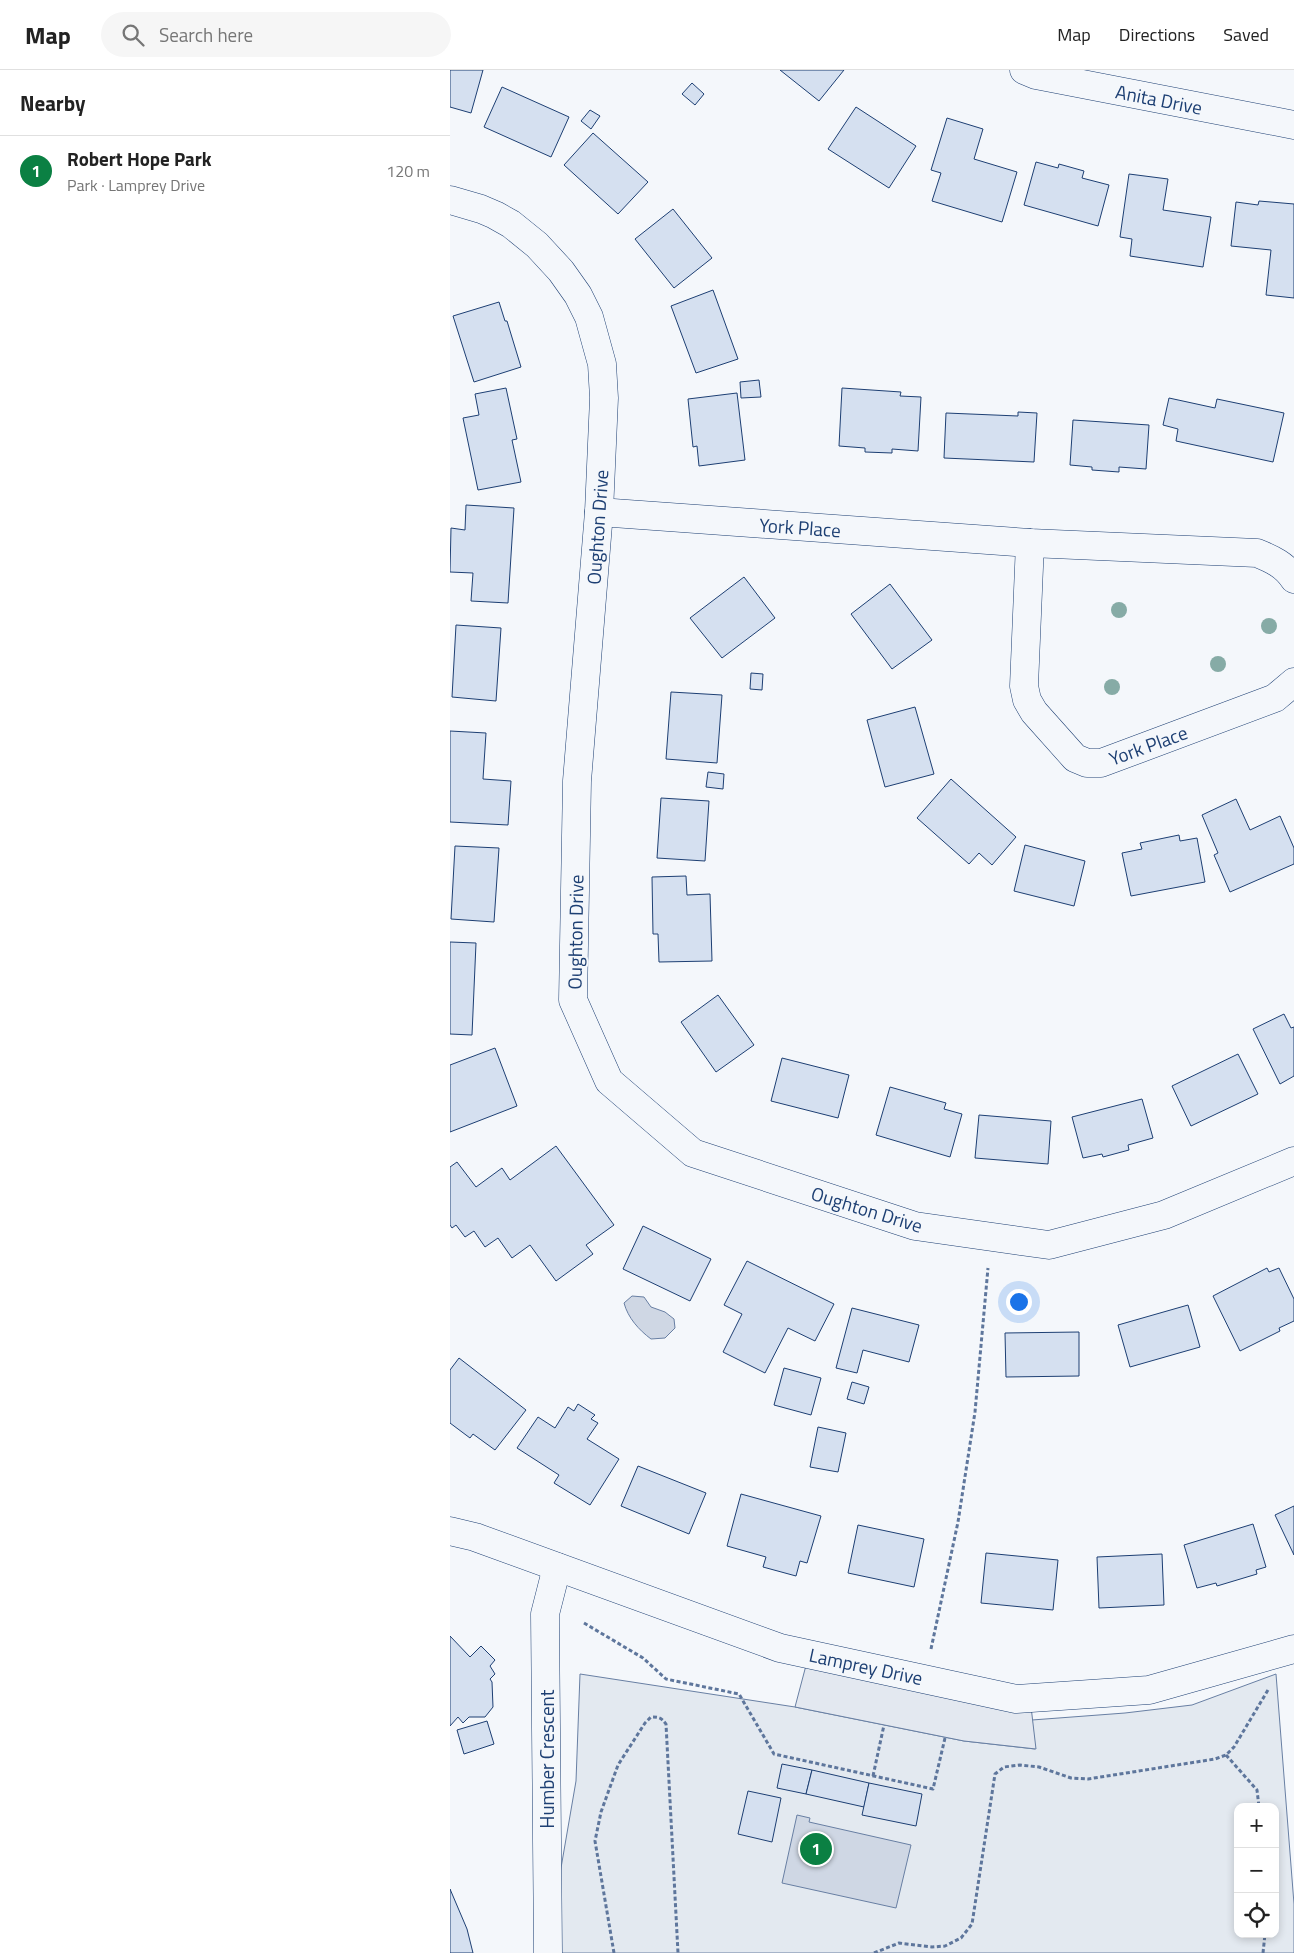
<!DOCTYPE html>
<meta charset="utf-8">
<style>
:root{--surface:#fff;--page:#f6f6f6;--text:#222;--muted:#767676;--line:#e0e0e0;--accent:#0b8043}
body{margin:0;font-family:"Titillium Web",sans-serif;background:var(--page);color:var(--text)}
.controls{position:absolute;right:15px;bottom:15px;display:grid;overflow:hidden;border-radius:10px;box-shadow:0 2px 8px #0003}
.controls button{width:45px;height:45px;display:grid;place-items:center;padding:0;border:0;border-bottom:1px solid var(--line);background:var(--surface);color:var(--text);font:25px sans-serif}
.you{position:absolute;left:568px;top:1231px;width:18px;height:18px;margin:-12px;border:4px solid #fff;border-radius:50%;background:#1a73e8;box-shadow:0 0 0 8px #1a73e833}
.badge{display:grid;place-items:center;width:32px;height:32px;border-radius:50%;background:var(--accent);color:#fff;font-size:16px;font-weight:700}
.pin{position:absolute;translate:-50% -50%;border:2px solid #fff;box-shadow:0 1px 5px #0006}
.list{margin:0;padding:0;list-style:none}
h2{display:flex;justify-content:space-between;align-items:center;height:65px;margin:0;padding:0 20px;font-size:21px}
h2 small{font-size:16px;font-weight:400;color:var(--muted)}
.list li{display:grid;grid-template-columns:32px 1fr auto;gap:15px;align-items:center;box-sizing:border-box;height:70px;padding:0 20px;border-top:1px solid var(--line)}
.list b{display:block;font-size:19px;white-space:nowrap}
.list p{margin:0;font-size:16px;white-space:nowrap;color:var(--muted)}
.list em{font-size:16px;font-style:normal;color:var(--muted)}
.icon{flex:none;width:28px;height:28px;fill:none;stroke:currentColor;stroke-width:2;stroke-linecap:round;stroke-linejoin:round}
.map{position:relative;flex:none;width:844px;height:1883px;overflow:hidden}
header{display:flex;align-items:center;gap:30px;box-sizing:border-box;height:70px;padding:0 25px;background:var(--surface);border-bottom:1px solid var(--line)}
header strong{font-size:24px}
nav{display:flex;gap:28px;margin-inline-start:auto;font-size:18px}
.search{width:350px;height:45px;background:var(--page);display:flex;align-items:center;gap:12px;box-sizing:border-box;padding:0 18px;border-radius:28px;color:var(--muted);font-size:19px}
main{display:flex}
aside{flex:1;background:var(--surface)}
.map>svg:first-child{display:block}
.green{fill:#e3e9f0;stroke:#687fa3;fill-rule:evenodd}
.parking{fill:#e3e8f0;stroke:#687fa3}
.water{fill:#cfd7e4;stroke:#687fa3}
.building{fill:#d5e0f0;stroke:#1d3f73}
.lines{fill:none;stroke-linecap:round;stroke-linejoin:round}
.street-casing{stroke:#1d3f73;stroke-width:29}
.path{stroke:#5e769c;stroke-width:3;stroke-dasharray:4 2.5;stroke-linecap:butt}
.street{stroke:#f4f7fb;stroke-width:28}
.tree{fill:#86aba6}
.labels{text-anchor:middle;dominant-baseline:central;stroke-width:4;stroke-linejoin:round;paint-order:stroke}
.street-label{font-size:19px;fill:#1d3f73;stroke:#f4f7fb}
</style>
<header>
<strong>Map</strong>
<div class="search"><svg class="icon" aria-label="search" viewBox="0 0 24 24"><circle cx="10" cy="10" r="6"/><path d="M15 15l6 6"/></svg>Search here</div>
<nav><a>Map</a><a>Directions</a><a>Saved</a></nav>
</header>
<main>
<aside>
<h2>Nearby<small></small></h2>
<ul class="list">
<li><span class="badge">1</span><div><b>Robert Hope Park</b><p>Park · Lamprey Drive</p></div><em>120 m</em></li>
</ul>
</aside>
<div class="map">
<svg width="844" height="1883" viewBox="0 0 844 1883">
<rect width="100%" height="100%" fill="#f4f7fb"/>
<path class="green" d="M 130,1604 L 345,1637 L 514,1671 L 585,1679 L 582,1650 L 675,1643 L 742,1635 L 826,1604 L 844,1834 L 844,1883 L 98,1883 L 97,1879 L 126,1711 ZM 788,1737 L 825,1737 L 825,1864 L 788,1864 Z"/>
<polygon class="parking" points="359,1584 580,1628 586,1679 514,1671 345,1637"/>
<g class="water">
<path d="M 182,1226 L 194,1227 L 201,1237 L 215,1242 L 224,1249 L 225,1258 L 215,1268 L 201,1269 C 189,1260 178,1248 174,1233 Z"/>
<polygon points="347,1745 360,1748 359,1752 461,1775 446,1838 332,1813"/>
</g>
<g class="building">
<polygon points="0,0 33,0 21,43 0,37"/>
<polygon points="330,0 394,0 369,31"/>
<polygon points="242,13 254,24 245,35 232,24"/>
<polygon points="52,17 119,47 101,87 34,57"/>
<polygon points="406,37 466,76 439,118 378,79"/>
<polygon points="140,40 150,46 141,59 131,51"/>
<polygon points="497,48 533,59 524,89 567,102 552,152 482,131 491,103 481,100"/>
<polygon points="143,63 198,112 168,144 114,95"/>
<polygon points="586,92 608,98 609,94 634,101 632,108 659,115 648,156 574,135"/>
<polygon points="679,104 718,109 713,140 761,147 753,197 680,186 682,169 670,167"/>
<polygon points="809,131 844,134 844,228 816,225 821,180 781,176 786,132 808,135"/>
<polygon points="223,139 262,188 224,218 185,169"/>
<polygon points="263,220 288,289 246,303 221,236"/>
<polygon points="49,232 55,251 57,251 71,297 24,312 3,246"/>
<polygon points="309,310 311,327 291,328 290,312"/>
<polygon points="56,318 67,369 62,370 71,412 28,420 13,348 29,345 25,324"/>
<polygon points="392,318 451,322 450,326 471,327 468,381 442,379 442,383 415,382 415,378 389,376"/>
<polygon points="287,323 295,390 249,396 247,376 243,377 238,329"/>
<polygon points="719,328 765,338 767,329 834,343 823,392 726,371 728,359 713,355"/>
<polygon points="568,342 587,343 584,392 494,388 496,343 568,346"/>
<polygon points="623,350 699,355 696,399 669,397 669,402 642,400 642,397 620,395"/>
<polygon points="16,435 64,438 58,533 21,531 23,503 0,502 1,458 15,460"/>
<polygon points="294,507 325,548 272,588 240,548"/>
<polygon points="440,514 482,570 442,599 401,544"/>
<polygon points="6,555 51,558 46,631 2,627"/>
<polygon points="301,603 313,604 312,620 300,619"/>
<polygon points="221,622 272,625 267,693 216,689"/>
<polygon points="465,637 484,704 435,717 417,650"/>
<polygon points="0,661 36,663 33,709 61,711 58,755 0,752"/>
<polygon points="258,702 274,704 273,719 256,717"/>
<polygon points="501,709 566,767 542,795 529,783 519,794 467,748"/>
<polygon points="211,728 259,731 255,791 207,788"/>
<polygon points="786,729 800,760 830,746 844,778 844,794 780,822 764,785 768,783 752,745"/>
<polygon points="729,765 730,771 747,768 755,812 681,826 672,783 692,779 690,773"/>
<polygon points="575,775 635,791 624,836 564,821"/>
<polygon points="5,776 49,778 44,852 1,849"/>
<polygon points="236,806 237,825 260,824 262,891 209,892 208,864 203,864 202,807"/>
<polygon points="0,872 26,873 22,965 0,964"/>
<polygon points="268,925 304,975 266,1002 231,952"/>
<polygon points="834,944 841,958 844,957 844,1006 830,1014 803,959"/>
<polygon points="45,978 67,1036 0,1062 0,995"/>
<polygon points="788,984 808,1024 741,1056 722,1016"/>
<polygon points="332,988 399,1005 388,1048 321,1031"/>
<polygon points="440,1017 496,1033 494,1039 512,1044 500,1087 426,1065"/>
<polygon points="692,1029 703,1068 678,1075 679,1080 653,1087 652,1084 633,1088 622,1047"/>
<polygon points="529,1045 601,1051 598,1094 525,1088"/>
<polygon points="106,1076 164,1155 136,1175 143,1184 106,1211 80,1175 62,1188 48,1168 35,1177 24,1161 15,1167 6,1155 2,1158 0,1155 0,1097 7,1092 26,1117 52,1098 60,1110"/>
<polygon points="193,1156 261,1189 240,1231 173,1199"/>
<polygon points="297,1191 384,1234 365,1271 338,1258 315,1303 273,1282 292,1244 274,1235"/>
<polygon points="817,1198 819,1202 829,1198 844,1229 844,1251 829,1258 830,1261 790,1281 763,1226"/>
<polygon points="738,1235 750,1277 680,1297 668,1255"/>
<polygon points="402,1238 469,1255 459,1292 413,1280 407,1303 386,1298"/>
<polygon points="629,1262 629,1306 556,1307 555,1263"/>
<polygon points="9,1288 76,1340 45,1380 23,1364 20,1368 0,1353 0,1300"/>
<polygon points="334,1298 371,1308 361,1345 324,1335"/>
<polygon points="402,1312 419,1317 414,1334 397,1329"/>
<polygon points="128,1334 145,1345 141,1349 148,1353 137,1369 169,1389 140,1435 104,1413 109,1405 67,1378 88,1347 105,1358 118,1337 124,1341"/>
<polygon points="368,1357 396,1363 388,1402 360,1397"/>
<polygon points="188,1396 256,1423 239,1464 171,1436"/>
<polygon points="291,1424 371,1446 357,1493 350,1491 346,1506 313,1497 316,1487 277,1476"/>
<polygon points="844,1436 844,1485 825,1445"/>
<polygon points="803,1454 816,1497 806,1500 807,1504 767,1516 766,1513 747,1518 734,1475"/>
<polygon points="408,1455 474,1469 464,1517 398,1503"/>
<polygon points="536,1483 608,1490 603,1540 531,1533"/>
<polygon points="712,1484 714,1535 649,1538 647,1487"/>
<polygon points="0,1566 20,1587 31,1576 45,1590 40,1596 45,1604 40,1609 42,1612 43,1637 35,1647 19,1647 13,1653 8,1647 0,1656"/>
<polygon points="37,1651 44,1674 14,1684 7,1660"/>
<polygon points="332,1694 362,1700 356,1724 327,1718"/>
<polygon points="362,1700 419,1713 414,1737 356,1724"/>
<polygon points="419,1713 472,1724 466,1756 412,1745"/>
<polygon points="298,1721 331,1728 322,1772 288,1764"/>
<polygon points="0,1819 17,1859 23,1883 0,1883"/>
</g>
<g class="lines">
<g class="street-casing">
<g id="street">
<polyline points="574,0 586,5 844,55"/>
<polyline points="0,130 31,139 45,145 61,154 87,175 111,201 128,225 139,247 152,294 154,328 149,442 127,711 123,930 159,1011 243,1083 465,1156 599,1175 714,1145 844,1091"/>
<path d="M 149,442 L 580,473 L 807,483 C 822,489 835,495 844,509"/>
<polyline points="580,473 574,616 577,630 584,642 625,688 637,693 651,693 825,628 844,612"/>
<polyline points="0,1461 25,1467 330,1578 566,1629 699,1620 844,1579"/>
<polyline points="98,1883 95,1544 107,1497"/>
</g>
</g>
<g class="path">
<polyline points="134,1553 193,1588 216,1609 289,1624 324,1684 483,1719 495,1668"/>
<polyline points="481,1579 508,1452 525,1342 538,1198"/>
<polyline points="776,1685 807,1720 809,1737"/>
<polyline points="423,1706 434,1655"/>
<path d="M 164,1883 L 145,1771 L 151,1742 L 168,1695 L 195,1653 L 201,1647 C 208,1647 211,1647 216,1654 L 228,1883"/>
<polyline points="424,1883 449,1873 482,1877 495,1876 511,1868 522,1854 545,1704 554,1697 570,1695 589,1697 621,1708 638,1709 765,1689 776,1685 784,1677 818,1620"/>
<polyline points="813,1883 815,1864"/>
</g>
<use href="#street" class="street"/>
</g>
<g class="tree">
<circle cx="669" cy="540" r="8"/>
<circle cx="819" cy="556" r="8"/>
<circle cx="768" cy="594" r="8"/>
<circle cx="662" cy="617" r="8"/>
</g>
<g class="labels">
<g class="street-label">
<text transform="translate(709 29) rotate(11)">Anita Drive</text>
<text transform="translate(147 457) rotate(-86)">Oughton Drive</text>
<text transform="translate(350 457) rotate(4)">York Place</text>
<text transform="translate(698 675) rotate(-20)">York Place</text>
<text transform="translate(125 862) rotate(-89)">Oughton Drive</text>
<text transform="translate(417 1139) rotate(17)">Oughton Drive</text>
<text transform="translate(416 1596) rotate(12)">Lamprey Drive</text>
<text transform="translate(96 1689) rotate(-90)">Humber Crescent</text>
</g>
</g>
</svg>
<div class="controls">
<button>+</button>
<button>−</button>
<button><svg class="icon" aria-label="locate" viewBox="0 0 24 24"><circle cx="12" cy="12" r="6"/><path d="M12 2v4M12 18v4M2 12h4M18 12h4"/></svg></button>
</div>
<div class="you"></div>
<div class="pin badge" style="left:366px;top:1779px">1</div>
</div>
</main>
